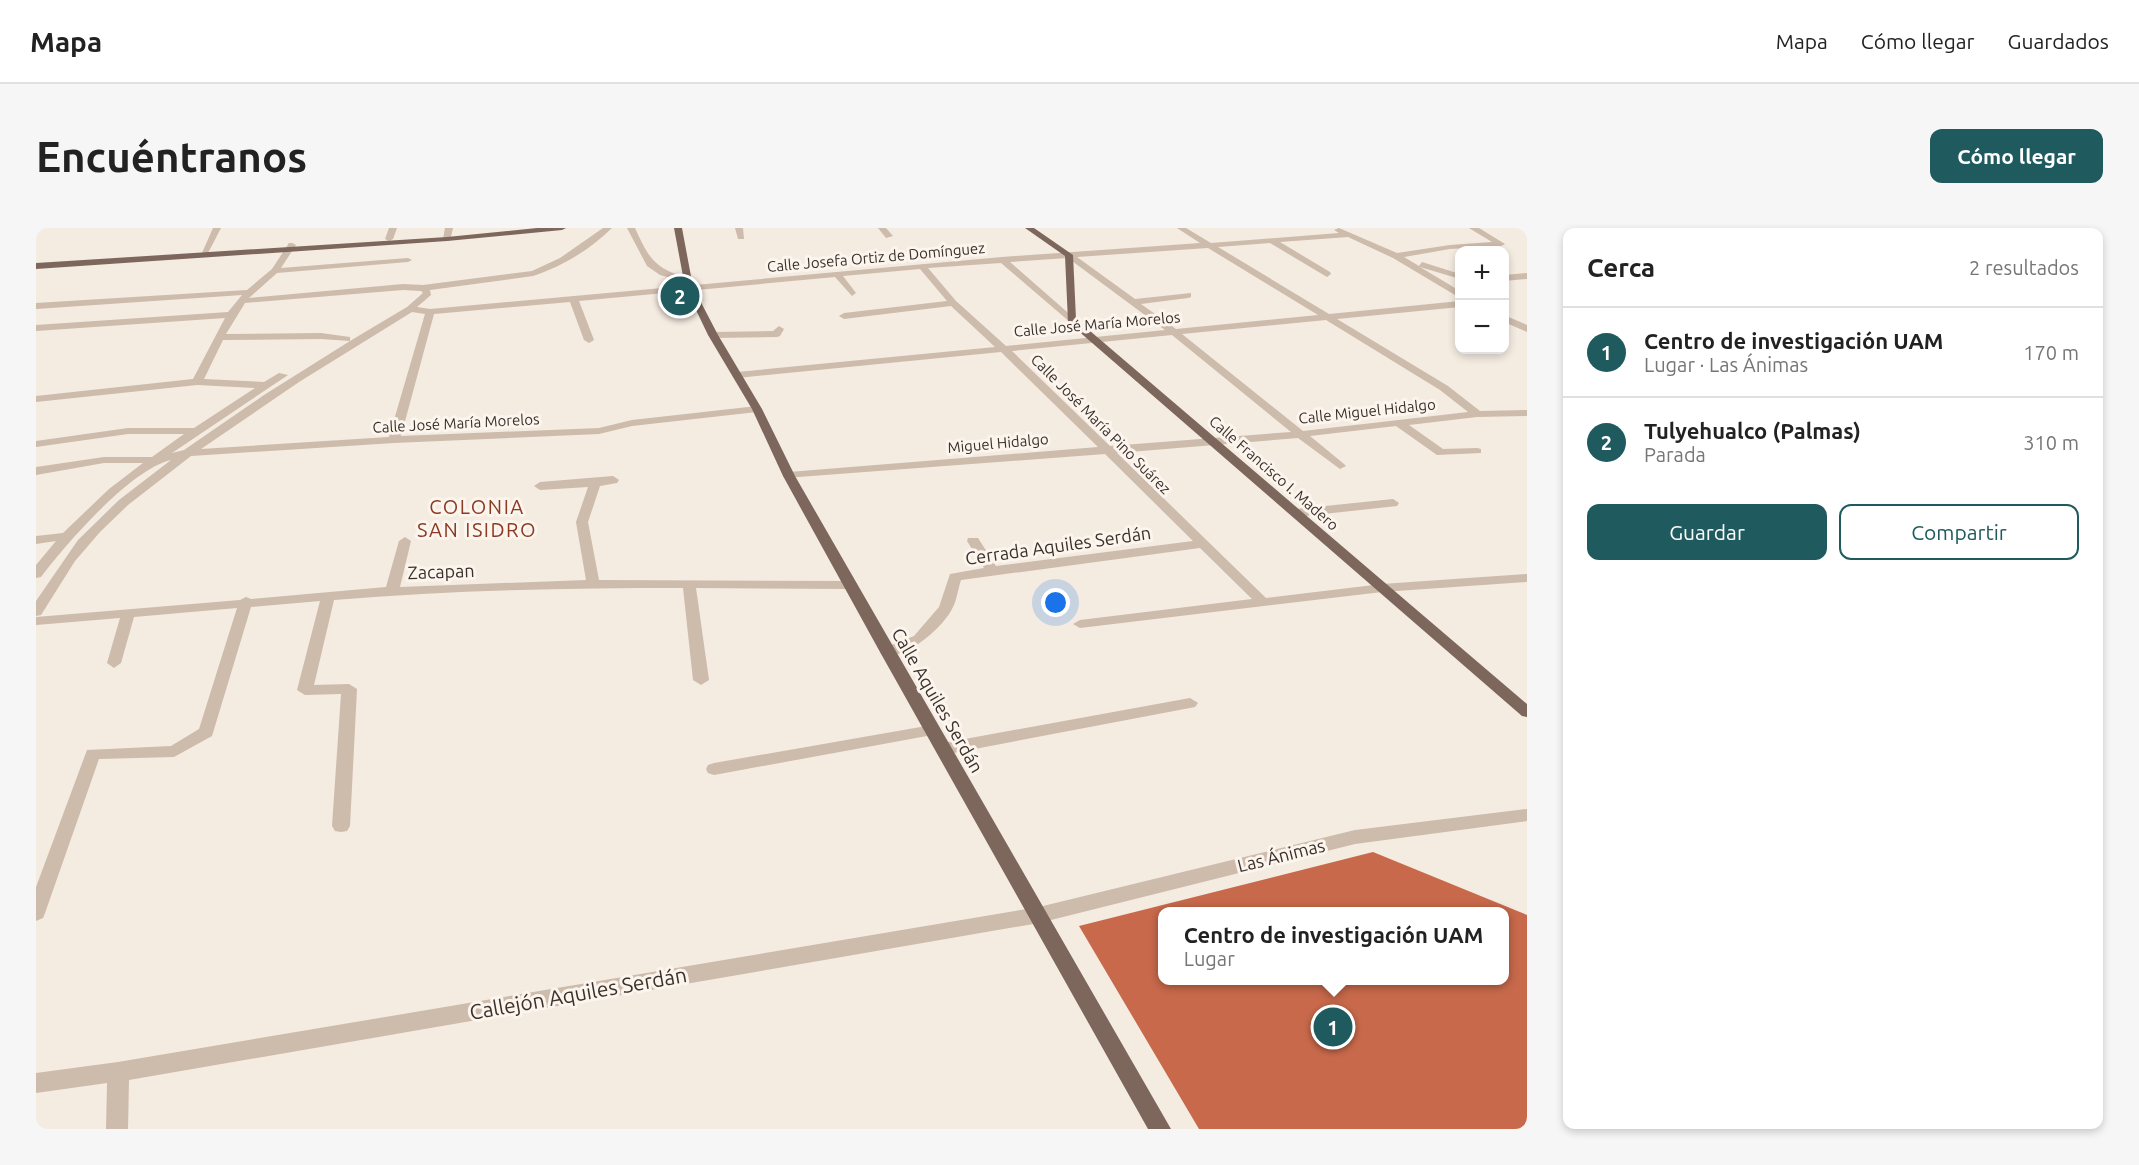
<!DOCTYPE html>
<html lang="es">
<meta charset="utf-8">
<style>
:root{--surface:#fff;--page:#f6f6f6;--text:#222;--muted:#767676;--line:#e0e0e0;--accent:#1f5a5e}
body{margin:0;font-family:Ubuntu,sans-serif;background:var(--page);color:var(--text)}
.controls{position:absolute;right:18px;top:18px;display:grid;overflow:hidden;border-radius:12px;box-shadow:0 3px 9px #0003}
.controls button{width:54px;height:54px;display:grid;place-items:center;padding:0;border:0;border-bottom:2px solid var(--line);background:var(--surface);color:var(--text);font:30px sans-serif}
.you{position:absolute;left:1020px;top:375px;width:21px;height:21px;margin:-15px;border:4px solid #fff;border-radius:50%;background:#1a73e8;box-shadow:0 0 0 9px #1a73e833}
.badge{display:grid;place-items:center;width:39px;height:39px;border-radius:50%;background:var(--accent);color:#fff;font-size:20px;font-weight:700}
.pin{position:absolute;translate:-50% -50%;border:3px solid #fff;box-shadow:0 2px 6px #0006}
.popup{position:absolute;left:1122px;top:679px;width:351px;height:78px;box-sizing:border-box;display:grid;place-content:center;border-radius:12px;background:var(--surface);filter:drop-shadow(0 2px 4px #0005);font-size:20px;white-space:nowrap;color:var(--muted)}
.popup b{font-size:22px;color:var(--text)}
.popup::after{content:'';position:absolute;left:50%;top:100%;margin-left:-12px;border:12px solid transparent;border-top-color:var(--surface)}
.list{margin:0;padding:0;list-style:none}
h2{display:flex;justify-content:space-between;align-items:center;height:78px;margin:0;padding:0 24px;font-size:26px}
h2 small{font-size:20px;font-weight:400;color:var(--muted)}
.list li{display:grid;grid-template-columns:39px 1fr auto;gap:18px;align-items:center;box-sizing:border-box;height:90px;padding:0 24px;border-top:2px solid var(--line)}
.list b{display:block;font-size:22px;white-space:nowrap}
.list p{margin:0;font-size:20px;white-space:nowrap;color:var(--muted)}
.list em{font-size:20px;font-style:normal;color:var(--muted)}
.actions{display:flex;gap:12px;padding:18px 24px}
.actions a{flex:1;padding:14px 0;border:2px solid var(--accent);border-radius:12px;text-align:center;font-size:21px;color:var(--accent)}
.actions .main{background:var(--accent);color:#fff}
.map{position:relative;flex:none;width:1491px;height:901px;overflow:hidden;border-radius:12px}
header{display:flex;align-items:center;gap:36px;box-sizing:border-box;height:84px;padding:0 30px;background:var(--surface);border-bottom:2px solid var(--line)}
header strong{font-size:28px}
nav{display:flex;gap:33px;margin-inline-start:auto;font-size:21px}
.intro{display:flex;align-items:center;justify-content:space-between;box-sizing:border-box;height:144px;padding:0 36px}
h1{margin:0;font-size:42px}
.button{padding:15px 27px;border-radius:12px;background:var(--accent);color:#fff;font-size:21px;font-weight:700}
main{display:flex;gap:36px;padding:0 36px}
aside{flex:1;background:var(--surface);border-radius:12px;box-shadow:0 3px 9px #0003}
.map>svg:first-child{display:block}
.building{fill:#c8694b;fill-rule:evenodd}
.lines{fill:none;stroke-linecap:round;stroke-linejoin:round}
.minor{fill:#cdbbac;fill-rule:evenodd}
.major{fill:#7d675c;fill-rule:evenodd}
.labels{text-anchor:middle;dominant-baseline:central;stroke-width:6;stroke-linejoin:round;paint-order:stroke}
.far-street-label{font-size:15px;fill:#3b302b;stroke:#fbf5ee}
.street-label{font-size:18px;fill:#3b302b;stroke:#fbf5ee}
.neighbourhood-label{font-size:20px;letter-spacing:1.5px;fill:#8c3b22;stroke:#fbf5ee}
.near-street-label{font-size:21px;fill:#3b302b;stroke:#fbf5ee}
</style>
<header>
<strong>Mapa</strong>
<nav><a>Mapa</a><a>Cómo llegar</a><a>Guardados</a></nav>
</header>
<div class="intro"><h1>Encuéntranos</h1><a class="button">Cómo llegar</a></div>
<main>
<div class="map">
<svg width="1491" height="901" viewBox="0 0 1491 901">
<rect width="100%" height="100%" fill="#f4ebe1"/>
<path class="building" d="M 1337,624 L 1491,687 L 1491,901 L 1163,901 L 1043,698 ZM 1126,684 L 1468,684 L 1468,753 L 1126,753 Z"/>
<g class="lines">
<g class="minor">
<polygon points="177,0 185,0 172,25 166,25"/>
<polygon points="353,0 361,0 357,11 353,13 349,11"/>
<polygon points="409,0 417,0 414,13 407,11"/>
<path d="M 567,0 L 576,0 C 555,21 525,39 497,48 L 394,62 L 395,67 L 381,79 L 394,81 L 966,29 L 1164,15 L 1141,0 L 1150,0 L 1175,15 L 1303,5 L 1298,2 L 1303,0 L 1361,25 L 1414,17 L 1456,14 L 1433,0 L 1443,0 L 1469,16 L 1465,18 L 1414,21 L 1368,29 L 1383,38 L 1386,34 L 1424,46 L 1424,51 L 1384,39 L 1424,63 L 1424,70 L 1357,30 L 1312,9 L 1244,14 L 1294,44 L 1295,46 L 1291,49 L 1234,15 L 1182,19 L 1293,86 L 1424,73 L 1424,79 L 1301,91 L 1412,158 L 1444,183 L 1491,182 L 1491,188 L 1441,189 L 1373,197 L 1407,221 L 1441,220 L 1445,221 L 1445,225 L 1401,227 L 1360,198 L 1274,208 L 1308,236 L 1310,238 L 1304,241 L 1262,210 L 1081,225 L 1230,370 L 1346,356 L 1491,346 L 1491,354 L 1346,364 L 1044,400 L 1037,396 L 1044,392 L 1216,371 L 1164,320 L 925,352 C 922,361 921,371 917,379 C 908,399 869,433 846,427 L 844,424 L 846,421 L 878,408 L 903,379 L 914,346 L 948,340 L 931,313 L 932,310 L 942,310 L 960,338 L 1157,313 L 1069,226 L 749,250 L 747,248 L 753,244 L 1062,219 L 965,124 L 701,150 L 696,147 L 701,144 L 959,119 L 915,78 L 808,91 L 803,88 L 808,85 L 911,73 L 884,41 L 807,48 L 820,65 L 816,68 L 799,49 L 543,73 L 558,112 L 553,115 L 548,112 L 534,74 L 398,86 L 365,208 L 563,200 L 596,192 L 721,178 L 726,181 L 721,184 L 596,198 L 563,206 L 358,215 L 155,228 L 92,277 L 64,304 L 39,333 L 5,387 L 0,388 L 0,373 L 42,312 L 83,272 L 135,232 C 95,241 30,316 5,349 L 0,350 L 0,337 L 20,313 L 0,316 L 0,308 L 27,305 L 73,261 L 107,235 L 68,235 L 0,247 L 0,239 L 68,229 L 116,229 L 148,206 L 92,206 L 0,219 L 0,213 L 92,200 L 158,200 L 219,160 L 161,157 L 0,174 L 0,168 L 157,151 L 189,90 L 0,103 L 0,97 L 192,84 L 206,67 L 0,81 L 0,75 L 211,62 L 236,41 L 253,15 L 256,15 L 260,17 L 245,40 L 372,30 L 376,32 L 372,34 L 241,45 L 213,70 L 367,56 L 387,57 L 496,43 L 524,30 ZM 1172,20 L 1282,87 L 1140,101 L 1105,76 L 1152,70 L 1155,69 L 1155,65 L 1099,71 L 1041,29 ZM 1032,30 L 1129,102 L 970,118 L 920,73 L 892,40 L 965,35 L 1035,95 L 1038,94 L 1038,90 L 974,34 ZM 367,62 L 385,63 L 387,65 L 371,79 L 314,113 L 314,109 L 285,105 L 190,106 L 209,75 ZM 376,84 L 389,86 L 353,209 L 165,221 L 263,154 ZM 1290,92 L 1404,162 L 1432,184 L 1267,203 L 1146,106 ZM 1136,107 L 1255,204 L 1074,218 L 976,123 ZM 285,111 L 314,113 L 228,167 L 148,222 L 136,225 L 252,147 L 243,145 L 228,154 L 168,151 L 187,112 Z"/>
<path d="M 591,0 L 599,0 C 614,33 619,40 654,51 L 654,55 L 624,47 L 611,38 Z"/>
<polygon points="699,0 707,0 708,11 702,11"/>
<polygon points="842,0 850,0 857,8 850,10"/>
<polygon points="1491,45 1491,51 1468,53 1468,47"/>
<polygon points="1468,87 1491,97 1491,104 1468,94"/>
<polygon points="743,98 748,101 744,108 741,109 677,110 672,107 677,104 737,103"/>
<path d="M 577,248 L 583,252 L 581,255 L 564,258 L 552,294 L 563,352 L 814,353 L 821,357 L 814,361 L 660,360 L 673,452 L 665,457 L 657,452 L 647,360 C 530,360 414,362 298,372 L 278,457 L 313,456 L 321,461 L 314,598 L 311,603 L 305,604 L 299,603 L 296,598 L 305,466 L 269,467 L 261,462 L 284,373 L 215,379 L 176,508 L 138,529 L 63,531 L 9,685 L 7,690 L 0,693 L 0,659 L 51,522 L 135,518 L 163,501 L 201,380 L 98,389 L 85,435 L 78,440 L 71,435 L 84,390 L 0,397 L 0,389 L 204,372 L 210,369 L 215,371 L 350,359 L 363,313 L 369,309 L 375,313 L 364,359 L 550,352 L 540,294 L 552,259 L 504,262 L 498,258 L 504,254 Z"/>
<polygon points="1357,271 1363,275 1361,278 1260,289 1254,285 1260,281"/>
<polygon points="1154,470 1162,475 1159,479 907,527 901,525 899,521 901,517 907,515"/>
<polygon points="896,497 902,498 904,502 902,506 678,547 672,545 670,541 672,537 678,535"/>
<polygon points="1491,581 1491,593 1319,616 1003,695 93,852 92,901 70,901 71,855 0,865 0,845 82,834 1003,679 1319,602"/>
</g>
<g class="major">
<polygon points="501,0 530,0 526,2 411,13 0,41 0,35 411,9"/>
<polygon points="638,0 646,0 657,59 682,107 726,181 759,248 1135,901 1112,901 844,424 747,248 716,181 672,107 649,59"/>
<polygon points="989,0 998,0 1037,27 1040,91 1491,476 1491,489 1486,488 1032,94 1029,28"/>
</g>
</g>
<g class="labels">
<g class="far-street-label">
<text transform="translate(840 29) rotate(-5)">Calle Josefa Ortiz de Domínguez</text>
<text transform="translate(1061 96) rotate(-5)">Calle José María Morelos</text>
<text transform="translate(1331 183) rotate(-6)">Calle Miguel Hidalgo</text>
<text transform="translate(420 195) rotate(-3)">Calle José María Morelos</text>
<text transform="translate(1065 196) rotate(45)">Calle José María Pino Suárez</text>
<text transform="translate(962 215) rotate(-5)">Miguel Hidalgo</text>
<text transform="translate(1238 245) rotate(41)">Calle Francisco I. Madero</text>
</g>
<g class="street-label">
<text transform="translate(1022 317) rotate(-8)">Cerrada Aquiles Serdán</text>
<text transform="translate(405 343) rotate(-2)">Zacapan</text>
<text transform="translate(902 472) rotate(60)">Calle Aquiles Serdán</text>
<text transform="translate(1245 627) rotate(-14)">Las Ánimas</text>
</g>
<g class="neighbourhood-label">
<text x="441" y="278">COLONIA<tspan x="441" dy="23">SAN ISIDRO</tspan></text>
</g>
<g class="near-street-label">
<text transform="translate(542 765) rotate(-10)">Callejón Aquiles Serdán</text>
</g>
</g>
</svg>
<div class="controls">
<button>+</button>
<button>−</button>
</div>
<div class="you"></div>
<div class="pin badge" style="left:1297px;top:799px">1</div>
<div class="popup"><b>Centro de investigación UAM</b>Lugar</div>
<div class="pin badge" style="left:644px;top:68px">2</div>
</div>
<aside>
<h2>Cerca<small>2 resultados</small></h2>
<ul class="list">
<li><span class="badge">1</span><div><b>Centro de investigación UAM</b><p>Lugar · Las Ánimas</p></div><em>170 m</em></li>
<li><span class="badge">2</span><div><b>Tulyehualco (Palmas)</b><p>Parada</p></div><em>310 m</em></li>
</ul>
<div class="actions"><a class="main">Guardar</a><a>Compartir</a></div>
</aside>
</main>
